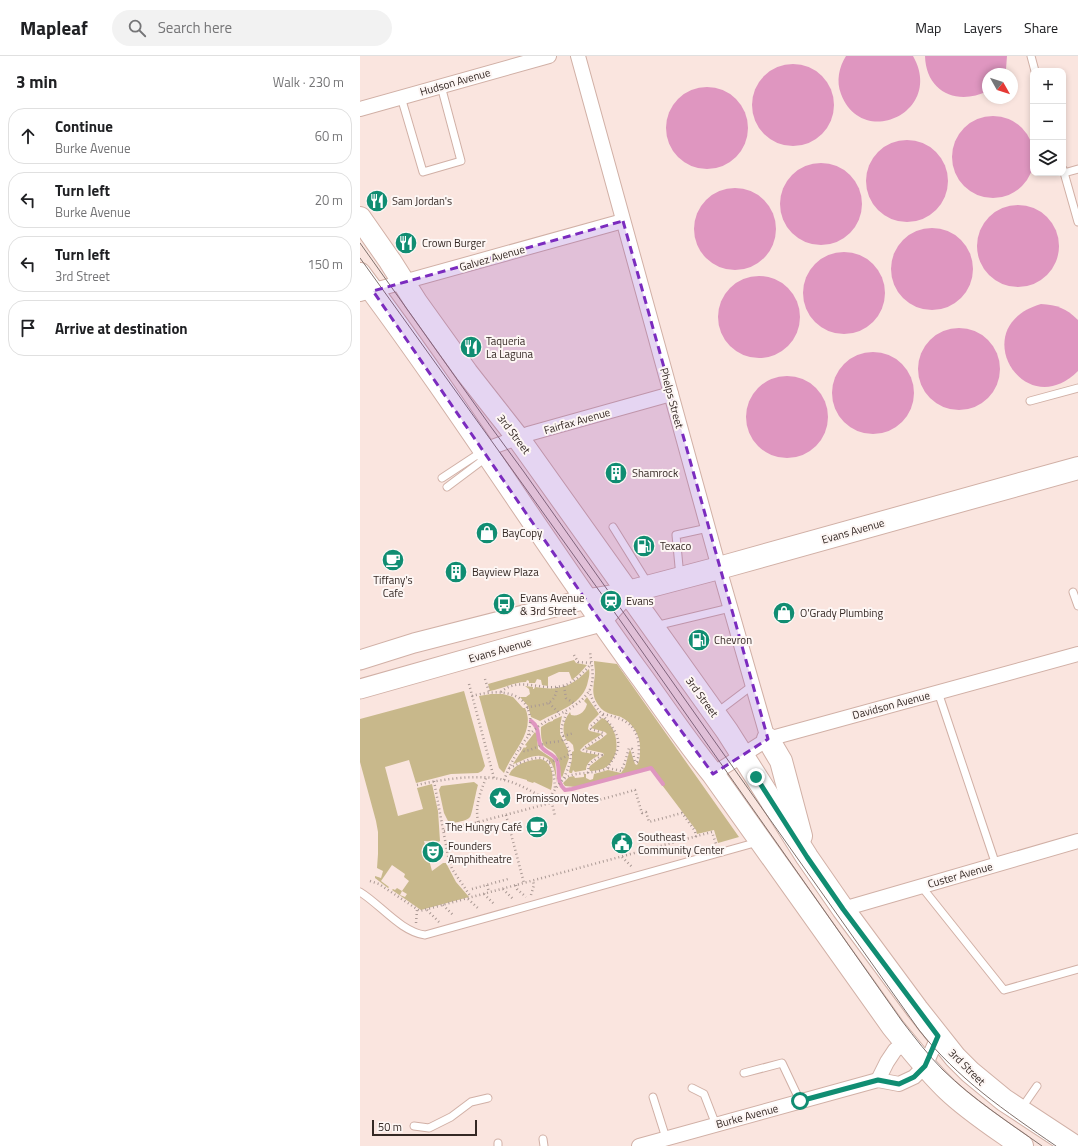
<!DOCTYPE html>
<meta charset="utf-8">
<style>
:root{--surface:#fff;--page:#f2f2f2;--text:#202124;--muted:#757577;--line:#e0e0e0}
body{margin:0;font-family:"Titillium Web",sans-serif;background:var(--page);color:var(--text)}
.controls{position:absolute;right:12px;top:12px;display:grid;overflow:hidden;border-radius:8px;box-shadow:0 2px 6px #0003}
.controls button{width:36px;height:36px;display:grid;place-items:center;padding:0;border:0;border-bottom:1px solid var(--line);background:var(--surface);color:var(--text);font:20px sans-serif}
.compass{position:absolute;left:622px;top:12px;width:36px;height:36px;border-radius:50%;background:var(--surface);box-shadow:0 2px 6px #0003;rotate:129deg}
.scale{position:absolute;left:12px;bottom:10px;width:105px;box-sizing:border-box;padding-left:4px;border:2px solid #342824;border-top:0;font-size:11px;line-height:14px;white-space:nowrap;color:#342824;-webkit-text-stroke:3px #fdf6f4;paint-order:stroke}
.stop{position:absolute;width:12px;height:12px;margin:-9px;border:3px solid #108d72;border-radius:50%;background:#fff}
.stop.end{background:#108d72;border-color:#fff;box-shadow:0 1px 4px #0008}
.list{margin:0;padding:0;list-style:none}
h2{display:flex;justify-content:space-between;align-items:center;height:52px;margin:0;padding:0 16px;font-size:17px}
h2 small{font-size:13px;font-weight:400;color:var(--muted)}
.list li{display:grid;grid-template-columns:26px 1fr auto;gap:12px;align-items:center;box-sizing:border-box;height:56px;margin:0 8px 8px;padding:0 8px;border:1px solid var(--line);border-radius:16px}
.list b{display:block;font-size:15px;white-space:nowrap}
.list p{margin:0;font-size:13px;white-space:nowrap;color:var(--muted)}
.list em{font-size:13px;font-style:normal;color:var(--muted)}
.icon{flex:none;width:22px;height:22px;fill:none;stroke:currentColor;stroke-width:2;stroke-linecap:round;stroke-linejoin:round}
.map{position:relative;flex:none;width:718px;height:1090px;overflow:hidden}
header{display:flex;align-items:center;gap:24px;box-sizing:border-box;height:56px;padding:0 20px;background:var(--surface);border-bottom:1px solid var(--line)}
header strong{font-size:19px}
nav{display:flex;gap:22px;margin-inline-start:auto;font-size:14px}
.search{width:280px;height:36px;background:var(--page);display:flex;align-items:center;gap:10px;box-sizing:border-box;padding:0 14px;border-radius:22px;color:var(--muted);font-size:15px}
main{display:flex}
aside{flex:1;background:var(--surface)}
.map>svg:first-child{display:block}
.green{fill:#c8b88b}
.water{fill:#df96c0}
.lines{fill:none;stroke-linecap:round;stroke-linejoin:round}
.stream{stroke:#df96c0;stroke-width:4}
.lane-casing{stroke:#d1b0a6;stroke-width:9}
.street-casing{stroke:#d1b0a6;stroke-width:16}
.secondary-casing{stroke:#d1b0a6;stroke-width:21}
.primary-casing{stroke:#d1b0a6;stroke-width:24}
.path{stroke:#aa9994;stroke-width:2.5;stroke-dasharray:1 3;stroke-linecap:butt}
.lane{stroke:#fff;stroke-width:7}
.street{stroke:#fff;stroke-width:14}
.secondary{stroke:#fff;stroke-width:19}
.primary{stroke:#fff;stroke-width:22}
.tram{stroke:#80716c;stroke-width:1}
.route{stroke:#108d72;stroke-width:5}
.marked{fill:#7b2cbf;fill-opacity:0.2;stroke:#7b2cbf;stroke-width:3;stroke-dasharray:8 5;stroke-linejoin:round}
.labels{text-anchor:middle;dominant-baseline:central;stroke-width:4;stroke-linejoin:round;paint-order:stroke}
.street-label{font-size:11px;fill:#342824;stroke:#fdf6f4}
.poi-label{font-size:11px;fill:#342824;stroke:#fdf6f4;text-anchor:start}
</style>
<header>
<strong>Mapleaf</strong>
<div class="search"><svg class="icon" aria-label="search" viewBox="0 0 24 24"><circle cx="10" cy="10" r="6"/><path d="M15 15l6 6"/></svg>Search here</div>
<nav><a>Map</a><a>Layers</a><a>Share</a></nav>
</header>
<main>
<aside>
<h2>3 min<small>Walk · 230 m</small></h2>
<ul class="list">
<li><svg class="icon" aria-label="ahead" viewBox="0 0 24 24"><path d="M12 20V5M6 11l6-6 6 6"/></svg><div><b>Continue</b><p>Burke Avenue</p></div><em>60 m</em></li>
<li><svg class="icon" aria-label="left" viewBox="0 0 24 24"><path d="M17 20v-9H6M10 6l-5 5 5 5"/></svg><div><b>Turn left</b><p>Burke Avenue</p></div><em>20 m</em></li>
<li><svg class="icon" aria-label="left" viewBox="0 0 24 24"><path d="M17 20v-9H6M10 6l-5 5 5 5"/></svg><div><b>Turn left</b><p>3rd Street</p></div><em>150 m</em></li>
<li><svg class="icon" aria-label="arrive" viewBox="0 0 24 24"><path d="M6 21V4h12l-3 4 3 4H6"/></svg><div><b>Arrive at destination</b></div></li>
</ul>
</aside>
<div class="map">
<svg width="718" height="1090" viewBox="0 0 718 1090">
<rect width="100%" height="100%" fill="#fae5df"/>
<g class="green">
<path d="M 214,604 L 216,607 L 227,609 L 219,618 L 212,624 L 209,616 L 199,616 L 188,621 L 188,630 L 182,629 L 181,624 L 177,623 L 175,627 L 169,627 L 169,625 L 167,624 L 166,626 C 153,626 143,633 130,635 L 128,628 Z"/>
<path d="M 234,605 L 257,608 L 379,781 L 358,787 L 354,774 L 337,778 L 336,774 L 302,729 L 303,727 L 291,711 L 215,731 L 205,730 L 203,727 L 209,721 L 214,720 L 215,722 L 224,721 L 224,718 L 226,718 L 226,722 L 230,724 L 233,723 L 234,718 L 248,714 L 261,717 L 265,711 L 270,693 L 275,708 L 277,709 C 280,705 280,699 280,694 C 281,680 273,667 261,661 C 253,658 245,658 239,650 C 230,638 234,631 235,617 C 235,613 234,609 234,605 Z"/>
<path d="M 229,613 C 230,617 229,621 228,625 C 224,648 198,655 180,665 L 171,661 L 168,650 L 160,641 L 166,641 L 170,638 L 169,633 L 165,630 L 173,631 L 173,633 L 174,633 L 175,631 C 200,635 211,631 229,613 Z"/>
<polygon points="104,635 125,710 122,715 118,717 91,718 56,727 49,704 25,711 38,760 63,753 57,732 72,728 78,755 80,785 78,786 64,785 72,815 83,807 86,807 96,826 109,841 61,854 32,834 33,833 35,834 37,832 42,835 40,839 45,841 47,838 42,835 49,825 44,821 45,818 32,809 21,825 29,831 28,832 15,822 15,820 21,822 23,815 17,812 18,798 18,776 16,765 0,706 0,663"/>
<path d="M 131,638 L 143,638 L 153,641 L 163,652 L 165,652 C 176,675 152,696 144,717 L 139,712 L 119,640 Z"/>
<path d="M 227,641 L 239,658 L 229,668 L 228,673 L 230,675 L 242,678 L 225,689 L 220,694 L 222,696 L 239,699 C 233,703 226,706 226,714 L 215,716 L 213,714 L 212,717 L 210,717 L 209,716 L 212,703 L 212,696 L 214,695 L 213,689 L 209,685 L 207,685 C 201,675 203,665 210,656 L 211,659 C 219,661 225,656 227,648 L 224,645 Z"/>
<path d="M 202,660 L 200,670 L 200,678 L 208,694 L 209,702 L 202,722 C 199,716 201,709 198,703 C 192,687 180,700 181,671 L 189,666 L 193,665 L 193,664 Z"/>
<path d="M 242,662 C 246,663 248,666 251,670 C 259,682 259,702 246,711 C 242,714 235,715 230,715 L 229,712 L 230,710 L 244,699 L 243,697 L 225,693 L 241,683 L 247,678 L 245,676 L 231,672 Z"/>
<path d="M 175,676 L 177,679 L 178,693 L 193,703 L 195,705 L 197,728 C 194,708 190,693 165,703 C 161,705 157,707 153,708 L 164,691 L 165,692 L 167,690 L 165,689 Z"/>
<path d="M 181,703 C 194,707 194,723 191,734 L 174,726 L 173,727 L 167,725 L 167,724 L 149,719 C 153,708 169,704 181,703 Z"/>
<path d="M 114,726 L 118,729 C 116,735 112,759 110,761 C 107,765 94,767 89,767 L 84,757 L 79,734 L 81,730 Z"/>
</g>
<g class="water">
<path d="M 486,0 L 553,0 C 585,56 502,94 481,38 C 476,25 479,11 486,0 Z"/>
<path d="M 565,0 L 647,0 L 646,13 L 643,18 L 628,18 L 628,35 C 597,50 566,36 565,0 Z"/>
<circle cx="433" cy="49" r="41"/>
<circle cx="347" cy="72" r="41"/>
<circle cx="633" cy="101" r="41"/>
<circle cx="547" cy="125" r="41"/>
<circle cx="461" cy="148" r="41"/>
<circle cx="375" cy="173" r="41"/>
<circle cx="658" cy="190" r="41"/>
<circle cx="572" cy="213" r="41"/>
<circle cx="484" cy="237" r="41"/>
<circle cx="399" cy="261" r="41"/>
<path d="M 681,248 C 697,249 706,252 718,264 L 718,315 C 664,369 604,270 681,248 Z"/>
<circle cx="599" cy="313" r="41"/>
<circle cx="513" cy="337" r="41"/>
<circle cx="427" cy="361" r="41"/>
</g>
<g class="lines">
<path class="stream" d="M 171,665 C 181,672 176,681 181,690 C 184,697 194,697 197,705 C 201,715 195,725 205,734 L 212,733 L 291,712 L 303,728"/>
<g class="lane-casing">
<g id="lane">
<polyline points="671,0 675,15"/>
<polyline points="41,41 63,116 101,105 81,30"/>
<polyline points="703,113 718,166"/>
<polyline points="704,117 718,113"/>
<polyline points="670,345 718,332"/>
<polyline points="82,422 123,395"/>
<polyline points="87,431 127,401"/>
<polyline points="253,471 289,529"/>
<polyline points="320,521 316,479 348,472"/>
<polyline points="713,536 718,550"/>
<polyline points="295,570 370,552"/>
<polyline points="578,636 636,809"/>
<polyline points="356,657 393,629"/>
<polyline points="561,830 644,934 718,913"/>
<path d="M 0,836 C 20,848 41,876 65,879 L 398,786"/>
<polyline points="384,1017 422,1007 440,1045"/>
<polyline points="332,1032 344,1038 356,1069"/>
<polyline points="293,1041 306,1082"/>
<polyline points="661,1053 677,1030"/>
<polyline points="54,1070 69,1072 91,1061 111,1046 128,1042"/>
<polyline points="183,1083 184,1090"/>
<polyline points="138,1087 138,1090"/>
</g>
</g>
<g class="street-casing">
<g id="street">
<polyline points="218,0 359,512 408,683"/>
<polyline points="0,53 189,0"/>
<polyline points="0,238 263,165"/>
<polyline points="124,394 168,378 311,338"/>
<polyline points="353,718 408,683 718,598"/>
<polyline points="483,853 718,785"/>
<polyline points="518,1024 527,1006 535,994 546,987"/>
<polyline points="279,1090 518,1024 539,1028 554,1021 565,1010 578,981"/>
</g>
</g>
<g class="secondary-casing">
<g id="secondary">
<polyline points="0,604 54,587 226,543 268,536"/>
<polyline points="0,633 145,592 241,566 268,536"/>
</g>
</g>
<g class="primary-casing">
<g id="primary">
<polyline points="0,162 30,205 56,246 107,317 158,382 367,675 447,801 483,853 557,953 595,1001 610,1016 644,1044 714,1090"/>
<path d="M 0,218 C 96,346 181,482 275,612 C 301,647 325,684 353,718 L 533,971 C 551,993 568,1015 588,1034 C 610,1055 637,1072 662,1090"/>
<polyline points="268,536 359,512 718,412"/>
<polyline points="408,683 421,705 441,780"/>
</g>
</g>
<g class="path">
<polyline points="214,599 218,606 231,607"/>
<polyline points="125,623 129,636"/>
<polyline points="109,628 134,722"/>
<polyline points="204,630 206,642 215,648"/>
<path d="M 141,636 C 160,619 183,637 205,629 C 215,626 224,616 231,608"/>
<path d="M 112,640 C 133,634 166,632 170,661 C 171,667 169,674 168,680"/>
<polyline points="189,647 200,658"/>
<path d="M 167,652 C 181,647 195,652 197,631"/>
<path d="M 243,658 C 252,660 261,662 269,668 C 279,676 281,694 277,706 L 275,706 L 272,693 L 269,692 L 265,706 L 261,715 L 248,712"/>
<polyline points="203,680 214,677"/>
<polyline points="160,693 164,695 170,694 186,687 201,685 204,683"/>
<polyline points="189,706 203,702 211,697"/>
<path d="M 149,712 C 178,699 193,692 195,733"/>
<polyline points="228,717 229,708 242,699 225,695 223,693 243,679 243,677 231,673 230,671 243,659"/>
<polyline points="204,722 210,707 211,699 201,675 202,670 207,655"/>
<path d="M 144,724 C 152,705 162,683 179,670 C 195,658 218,653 229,635 C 236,623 231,608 230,595"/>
<polyline points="74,725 88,800 92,813 111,841"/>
<path d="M 57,729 C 83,723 122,717 148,725 C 164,730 178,739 192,747 L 195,760"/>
<path d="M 188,745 C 208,710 210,722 243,714 C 248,712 250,708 253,703 C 268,680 247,667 235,649 C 233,645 231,640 229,635"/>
<polyline points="146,759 164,827"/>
<path d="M 118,766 C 115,749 120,737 126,722"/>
<polyline points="84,775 225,738 228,747 275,734 282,757 286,756 289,766 322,757 335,775 336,781"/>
<polyline points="262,801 272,811"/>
<polyline points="10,825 19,828 60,855 352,776 356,788"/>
<polyline points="127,829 129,836"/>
<polyline points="156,829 157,833 166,841"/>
<polyline points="112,833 148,823"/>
<polyline points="143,833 154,844"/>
<polyline points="124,838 135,849"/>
<polyline points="171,839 174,829 173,825"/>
<polyline points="108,843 119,853"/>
<polyline points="83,849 94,860"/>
<polyline points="67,854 79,866"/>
<polyline points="56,867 57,854"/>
</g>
<use href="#lane" class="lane"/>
<use href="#street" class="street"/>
<use href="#secondary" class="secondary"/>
<use href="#primary" class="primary"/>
<g class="tram">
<path d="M 0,187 L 131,371 L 164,416 L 559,974 C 598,1023 645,1055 696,1090"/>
<path d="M 0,202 L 243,540 L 542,965 C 555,982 568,999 583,1014 C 613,1043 648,1066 682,1090"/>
</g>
</g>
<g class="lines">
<polyline class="route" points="396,721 447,801 483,853 578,980 565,1010 554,1021 539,1028 518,1024 440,1045"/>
</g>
<path class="marked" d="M 263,165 L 408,683 L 353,718 L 241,566 L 13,235 Z"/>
<defs>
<g id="restaurant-disc" transform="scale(1.15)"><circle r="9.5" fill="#108d72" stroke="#fdf6f4"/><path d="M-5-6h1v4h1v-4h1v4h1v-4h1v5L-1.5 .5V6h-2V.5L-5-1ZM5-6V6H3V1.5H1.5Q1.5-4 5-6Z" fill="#fff"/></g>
<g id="building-disc" transform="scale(1.15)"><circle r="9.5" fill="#108d72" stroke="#fdf6f4"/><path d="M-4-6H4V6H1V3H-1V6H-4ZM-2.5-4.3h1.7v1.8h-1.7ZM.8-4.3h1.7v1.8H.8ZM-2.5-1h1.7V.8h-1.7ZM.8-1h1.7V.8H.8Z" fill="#fff"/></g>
<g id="shop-disc" transform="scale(1.15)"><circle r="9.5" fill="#108d72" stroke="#fdf6f4"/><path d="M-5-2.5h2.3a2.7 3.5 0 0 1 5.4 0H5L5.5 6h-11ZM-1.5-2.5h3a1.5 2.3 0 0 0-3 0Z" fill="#fff"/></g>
<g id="fuel-disc" transform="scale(1.15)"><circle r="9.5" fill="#108d72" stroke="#fdf6f4"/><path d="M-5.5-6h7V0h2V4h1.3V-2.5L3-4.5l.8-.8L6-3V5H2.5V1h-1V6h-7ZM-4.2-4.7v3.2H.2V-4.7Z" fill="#fff"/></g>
<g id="cafe-disc" transform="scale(1.15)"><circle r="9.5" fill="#108d72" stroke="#fdf6f4"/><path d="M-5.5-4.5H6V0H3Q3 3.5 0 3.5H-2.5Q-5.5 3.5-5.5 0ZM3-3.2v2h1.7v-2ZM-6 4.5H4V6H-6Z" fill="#fff"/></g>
<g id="station-disc" transform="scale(1.15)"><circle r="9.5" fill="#108d72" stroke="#fdf6f4"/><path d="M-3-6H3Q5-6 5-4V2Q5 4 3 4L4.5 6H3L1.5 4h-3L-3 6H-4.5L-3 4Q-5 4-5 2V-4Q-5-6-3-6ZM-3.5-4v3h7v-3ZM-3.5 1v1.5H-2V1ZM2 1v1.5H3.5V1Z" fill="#fff"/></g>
<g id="bus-disc" transform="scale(1.15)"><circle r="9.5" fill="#108d72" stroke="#fdf6f4"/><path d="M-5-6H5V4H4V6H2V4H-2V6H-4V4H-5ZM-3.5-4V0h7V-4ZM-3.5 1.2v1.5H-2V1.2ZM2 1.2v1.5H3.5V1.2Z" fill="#fff"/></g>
<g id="sight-disc" transform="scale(1.15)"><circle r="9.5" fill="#108d72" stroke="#fdf6f4"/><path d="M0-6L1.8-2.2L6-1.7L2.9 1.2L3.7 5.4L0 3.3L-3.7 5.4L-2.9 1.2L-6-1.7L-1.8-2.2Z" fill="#fff"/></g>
<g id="civic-disc" transform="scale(1.15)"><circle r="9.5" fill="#108d72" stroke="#fdf6f4"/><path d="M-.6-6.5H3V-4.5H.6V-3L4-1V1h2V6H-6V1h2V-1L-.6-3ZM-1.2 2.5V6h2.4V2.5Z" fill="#fff"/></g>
<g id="theatre-disc" transform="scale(1.15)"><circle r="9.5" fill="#108d72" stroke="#fdf6f4"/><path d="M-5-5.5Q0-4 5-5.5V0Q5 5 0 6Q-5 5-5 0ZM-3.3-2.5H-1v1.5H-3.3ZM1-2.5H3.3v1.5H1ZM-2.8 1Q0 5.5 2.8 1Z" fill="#fff"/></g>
</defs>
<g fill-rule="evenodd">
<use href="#restaurant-disc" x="17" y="145"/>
<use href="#restaurant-disc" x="46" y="187"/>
<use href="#restaurant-disc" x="111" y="291"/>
<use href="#building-disc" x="256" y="417"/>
<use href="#shop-disc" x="127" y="477"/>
<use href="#fuel-disc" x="284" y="490"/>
<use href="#cafe-disc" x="33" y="504"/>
<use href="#building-disc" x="96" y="516"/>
<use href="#station-disc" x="251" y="545"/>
<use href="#bus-disc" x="144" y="548"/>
<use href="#shop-disc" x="424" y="557"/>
<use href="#fuel-disc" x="339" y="584"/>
<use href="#sight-disc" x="140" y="742"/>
<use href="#cafe-disc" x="177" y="771"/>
<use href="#civic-disc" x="262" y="787"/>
<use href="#theatre-disc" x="73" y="796"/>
</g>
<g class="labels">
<g class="street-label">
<text transform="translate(95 26) rotate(-16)">Hudson Avenue</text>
<text transform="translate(132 202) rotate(-16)">Galvez Avenue</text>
<text transform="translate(312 342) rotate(75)">Phelps Street</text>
<text transform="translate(217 365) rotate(-16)">Fairfax Avenue</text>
<text transform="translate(154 378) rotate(53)">3rd Street</text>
<text transform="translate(493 475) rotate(-16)">Evans Avenue</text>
<text transform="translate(140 594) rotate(-16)">Evans Avenue</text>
<text transform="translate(342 641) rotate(54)">3rd Street</text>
<text transform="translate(531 649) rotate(-15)">Davidson Avenue</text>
<text transform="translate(600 819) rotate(-16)">Custer Avenue</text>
<text transform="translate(607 1011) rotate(45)">3rd Street</text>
<text transform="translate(387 1060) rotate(-15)">Burke Avenue</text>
</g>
<g class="poi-label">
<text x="32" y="145">Sam Jordan's</text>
<text x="62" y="187">Crown Burger</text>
<text x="126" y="285">Taqueria<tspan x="126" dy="13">La Laguna</tspan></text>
<text x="272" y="417">Shamrock</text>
<text x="142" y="477">BayCopy</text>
<text x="300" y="490">Texaco</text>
<text x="112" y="516">Bayview Plaza</text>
<text x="33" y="524" text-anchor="middle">Tiffany's<tspan x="33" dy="13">Cafe</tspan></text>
<text x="160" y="542">Evans Avenue<tspan x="160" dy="13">&amp; 3rd Street</tspan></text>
<text x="266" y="545">Evans</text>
<text x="440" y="557">O'Grady Plumbing</text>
<text x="354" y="584">Chevron</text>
<text x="156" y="742">Promissory Notes</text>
<text x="162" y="771" text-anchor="end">The Hungry Café</text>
<text x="278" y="781">Southeast<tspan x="278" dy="13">Community Center</tspan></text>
<text x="88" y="790">Founders<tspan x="88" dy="13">Amphitheatre</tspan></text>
</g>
</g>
</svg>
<div class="controls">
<button>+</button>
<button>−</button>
<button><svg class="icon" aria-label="layers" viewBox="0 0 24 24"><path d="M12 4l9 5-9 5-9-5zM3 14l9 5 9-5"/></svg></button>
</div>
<svg class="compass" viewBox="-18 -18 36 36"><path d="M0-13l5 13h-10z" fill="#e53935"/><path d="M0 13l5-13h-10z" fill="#757577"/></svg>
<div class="scale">50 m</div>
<div class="stop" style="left:440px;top:1045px"></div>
<div class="stop end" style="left:396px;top:721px"></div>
</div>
</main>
